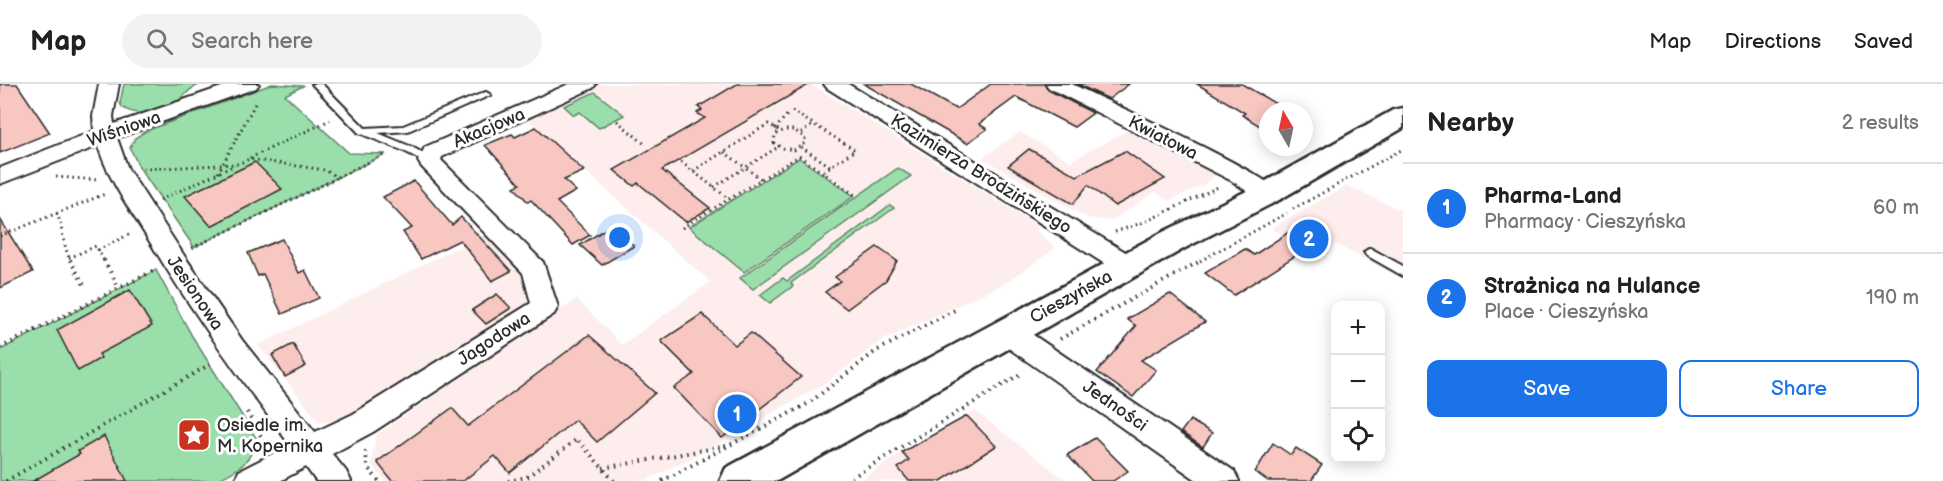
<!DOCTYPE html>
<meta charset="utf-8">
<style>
:root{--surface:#fff;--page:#f2f2f2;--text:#202124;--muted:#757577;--line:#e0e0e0;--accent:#1a73e8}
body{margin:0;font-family:"Balsamiq Sans",sans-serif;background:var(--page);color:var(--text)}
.controls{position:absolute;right:18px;bottom:18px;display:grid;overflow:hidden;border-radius:12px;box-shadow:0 3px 15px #0003}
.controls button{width:54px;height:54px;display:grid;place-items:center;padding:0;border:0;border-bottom:2px solid var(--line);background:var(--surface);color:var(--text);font:30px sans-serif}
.compass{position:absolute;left:1259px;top:18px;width:54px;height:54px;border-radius:50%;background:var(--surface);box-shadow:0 3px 15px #0003;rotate:351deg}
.you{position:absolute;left:620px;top:154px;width:21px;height:21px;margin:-15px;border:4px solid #fff;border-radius:50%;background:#1a73e8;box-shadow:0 0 0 9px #1a73e833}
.badge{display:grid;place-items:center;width:39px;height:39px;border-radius:50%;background:var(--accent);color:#fff;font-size:20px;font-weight:700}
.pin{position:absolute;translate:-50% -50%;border:3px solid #fff;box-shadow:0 2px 6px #0006}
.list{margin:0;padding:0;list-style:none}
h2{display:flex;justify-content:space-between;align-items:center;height:78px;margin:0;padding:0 24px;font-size:26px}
h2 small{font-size:20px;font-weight:400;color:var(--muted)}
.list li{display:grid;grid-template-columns:39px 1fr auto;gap:18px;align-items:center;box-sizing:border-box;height:90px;padding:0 24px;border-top:2px solid var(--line)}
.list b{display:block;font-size:22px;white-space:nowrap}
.list p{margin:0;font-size:20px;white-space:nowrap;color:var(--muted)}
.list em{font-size:20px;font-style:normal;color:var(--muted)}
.actions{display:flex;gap:12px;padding:18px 24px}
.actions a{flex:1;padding:14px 0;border:2px solid var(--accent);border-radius:12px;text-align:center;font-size:21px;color:var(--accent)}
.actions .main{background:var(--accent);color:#fff}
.icon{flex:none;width:33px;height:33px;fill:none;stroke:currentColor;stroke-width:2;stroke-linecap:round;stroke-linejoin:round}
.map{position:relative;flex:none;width:1403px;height:397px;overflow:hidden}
header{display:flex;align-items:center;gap:36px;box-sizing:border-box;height:84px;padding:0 30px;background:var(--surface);border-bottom:2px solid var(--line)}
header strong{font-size:28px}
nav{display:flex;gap:33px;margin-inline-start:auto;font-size:21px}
.search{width:420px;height:54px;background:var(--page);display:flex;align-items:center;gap:15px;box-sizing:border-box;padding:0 21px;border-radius:33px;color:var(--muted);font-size:22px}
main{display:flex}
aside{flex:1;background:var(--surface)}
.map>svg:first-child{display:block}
.built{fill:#fdeeed}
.green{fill:#9adfab;stroke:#62856b;stroke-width:1.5}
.building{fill:#f8c7c2;stroke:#2b2b2b;stroke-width:1.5}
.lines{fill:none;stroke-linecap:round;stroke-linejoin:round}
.service-casing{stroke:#2b2b2b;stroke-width:4}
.minor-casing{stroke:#2b2b2b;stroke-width:4}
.secondary-casing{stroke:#2b2b2b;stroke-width:5}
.path-far1{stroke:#2b2b2b;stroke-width:3;stroke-dasharray:1.5 4;stroke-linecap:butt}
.path{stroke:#2b2b2b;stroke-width:4;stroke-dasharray:1.5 5;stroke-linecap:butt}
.service{fill:#fff;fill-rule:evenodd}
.minor{fill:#fff;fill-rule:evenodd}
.secondary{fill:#fff;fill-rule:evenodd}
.labels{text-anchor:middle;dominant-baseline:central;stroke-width:6;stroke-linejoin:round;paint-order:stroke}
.street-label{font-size:18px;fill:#2b2b2b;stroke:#fff}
.poi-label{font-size:18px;fill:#2b2b2b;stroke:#fff;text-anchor:start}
</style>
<header>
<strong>Map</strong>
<div class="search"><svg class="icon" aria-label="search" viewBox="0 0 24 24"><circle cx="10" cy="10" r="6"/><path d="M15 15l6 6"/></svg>Search here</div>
<nav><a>Map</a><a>Directions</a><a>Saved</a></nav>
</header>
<main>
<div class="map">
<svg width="1403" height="397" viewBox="0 0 1403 397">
<rect width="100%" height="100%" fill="#fff"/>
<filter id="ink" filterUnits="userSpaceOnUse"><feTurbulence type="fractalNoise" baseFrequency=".0167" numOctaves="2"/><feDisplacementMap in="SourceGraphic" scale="12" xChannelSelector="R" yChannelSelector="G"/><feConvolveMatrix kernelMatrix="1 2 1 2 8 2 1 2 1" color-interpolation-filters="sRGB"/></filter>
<g filter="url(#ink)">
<g class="built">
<polygon points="598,0 811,0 1037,141 1038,148 1056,164 1004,200 881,257 827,298 716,361 645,397 385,397 371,380 376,351 577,215 622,261 710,198 526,34"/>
<polygon points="1132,44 1219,88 1204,101 1169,117 1155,108 1111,137 1087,134 982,74 1020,48 1070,77"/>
<polygon points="1347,102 1403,127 1403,195 1335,160 1318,175 1271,144"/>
<polygon points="486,150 521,191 528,218 350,334 320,339 258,261"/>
<polygon points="975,327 1067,397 860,397 902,368"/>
</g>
<g class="green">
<path d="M 124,0 L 201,0 C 185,6 186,13 174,21 C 162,30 134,33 122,23 L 120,19 Z"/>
<polygon points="272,0 303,2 285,11 349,69 386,70 194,163 139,83 130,64 135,54 146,47"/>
<polygon points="595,8 624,31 599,44 580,28 574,31 564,22"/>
<polygon points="799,74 854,112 744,188 689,143"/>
<polygon points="898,84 911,92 753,205 740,194"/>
<polygon points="890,121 894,124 791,199 793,202 770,219 760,211 783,194 787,197"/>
<path d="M 156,186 L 192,252 L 256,354 C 253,379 236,387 215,397 L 0,397 L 0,266 Z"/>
</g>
<g class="building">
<polygon points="0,0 17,0 50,49 0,69"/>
<polygon points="737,0 810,0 662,86 710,124 686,138 638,99 634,102 614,86 705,34 697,29 702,26 698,23"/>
<polygon points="864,0 911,0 956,25 991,0 1044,0 1048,6 1093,29 1074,43 1016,13 979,40 987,45 967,59"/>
<polygon points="1077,0 1129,0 1109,15"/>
<polygon points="1197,0 1242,0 1288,27 1268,27 1268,47 1242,31 1245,29"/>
<polygon points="536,43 584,87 564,96 576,107 557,118 590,151 573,161 531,116 528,118 514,103 520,100 485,61 512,50 515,53"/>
<polygon points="1029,65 1077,92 1125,67 1165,95 1115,122 1088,101 1073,120 1008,82"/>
<polygon points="255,78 282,105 211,142 185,112"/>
<polygon points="414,97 452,141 461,133 511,187 492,197 460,156 421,175 403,148 412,144 383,113"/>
<polygon points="0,135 33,188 0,204"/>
<polygon points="1301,140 1323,154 1234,211 1205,189 1245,165 1254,171"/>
<polygon points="612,141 634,162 602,181 580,161"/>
<polygon points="282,155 299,189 305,186 319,214 282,230 263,190 258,192 248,169"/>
<polygon points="877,163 897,177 886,196 847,225 825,208 840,197 835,193"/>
<polygon points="130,206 152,242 99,270 101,274 78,287 57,246"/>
<polygon points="497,210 511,224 486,240 472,226"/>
<polygon points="1170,210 1205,238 1141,276 1156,286 1133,313 1097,288 1136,242 1127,235"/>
<polygon points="702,230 735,261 751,249 801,293 722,354 674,304 694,290 661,257"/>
<polygon points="589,251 655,309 597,358 575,336 510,389 495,372 463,397 392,397 377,378 452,324 468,342"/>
<polygon points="293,260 306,282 285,293 272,271"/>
<polygon points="967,332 996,362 941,397 909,397 898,384 909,376 902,368"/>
<polygon points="1190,336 1212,349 1203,363 1181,348"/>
<polygon points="104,352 127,397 33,397 80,370 78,367"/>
<polygon points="1095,354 1128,387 1113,397 1092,397 1067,371"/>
<polygon points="1273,359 1291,371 1296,364 1322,381 1311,397 1268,397 1255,388"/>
</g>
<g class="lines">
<g class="service-casing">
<g id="service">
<polygon points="312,0 322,0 365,44 403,42 483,9 486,8 491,11 408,47 378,49 412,63 433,75 434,77 429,80 404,67 359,49"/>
<polygon points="1370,164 1403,182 1403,192 1366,171 1364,168"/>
</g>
</g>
<g class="minor-casing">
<g id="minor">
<path d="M 99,0 L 119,0 L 113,32 L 114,40 L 230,0 L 259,0 L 256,4 L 117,54 L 128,85 L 185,173 L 242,256 L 315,348 L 353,330 L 531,219 L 523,189 L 421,82 L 418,77 L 425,63 L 569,0 L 596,0 L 593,4 L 442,73 L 441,76 L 543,178 L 558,223 L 554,230 L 373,348 L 332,370 L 346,387 L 351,397 L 316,397 L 306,383 L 280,397 L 234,397 L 239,387 L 290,361 C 240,295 193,229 150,158 C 131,127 109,97 98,62 L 0,100 L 0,84 L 94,47 L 93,32 Z"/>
<polygon points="824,0 848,0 1137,175 1141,182 1137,189 1128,191 1119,189 827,4"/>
<path d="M 1046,0 L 1072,0 C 1104,16 1267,89 1280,109 L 1276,115 C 1260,119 1246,106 1232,97 L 1049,4 Z"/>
<polygon points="1007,237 1017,240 1234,387 1239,397 1198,397 997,256 994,248 997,240"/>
</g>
</g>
<g class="secondary-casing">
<polygon id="secondary" points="1403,24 1403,44 1279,116 1185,164 777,397 720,397 726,384 1163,148 1257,102 1393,26"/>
</g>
<g class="path-far1">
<polyline points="792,27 855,66 822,88"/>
<polyline points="617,37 646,61"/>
<polyline points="775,45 787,31"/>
<polygon points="786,46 794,46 805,54 805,59 794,66 782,64 774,59 775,50"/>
<polyline points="801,49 814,40"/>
<polyline points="801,63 830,82"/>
<polyline points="724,68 761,95"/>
<polyline points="250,74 330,36"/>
<polyline points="681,78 729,115"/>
<polyline points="143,85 238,80 249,75 325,86 337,93 384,71"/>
<polyline points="693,87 768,40 780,47"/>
<polyline points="218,89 256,18"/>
<polyline points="56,93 99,96"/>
<polyline points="714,103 778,63"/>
<polyline points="160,116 235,81"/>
<polyline points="1293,125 1403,65"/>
<path d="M 57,129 C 63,145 63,163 71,177"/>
<polyline points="682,144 799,72 855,111"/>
<polyline points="1115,148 1147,137 1218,103"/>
<polyline points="0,152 105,110"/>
<polyline points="192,164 337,94"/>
<polyline points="98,166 130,150"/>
<polyline points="69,174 96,162 104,177"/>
<polyline points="1200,177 1287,129"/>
</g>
<g class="path">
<polyline points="70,176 84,201"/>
<polyline points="104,176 119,204"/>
<polyline points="1060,255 1202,176"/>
<polyline points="0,264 155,186"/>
<polyline points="247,328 266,361"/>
<polyline points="366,367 367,383 379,397"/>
<polyline points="603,384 726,362"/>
<polyline points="6,397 214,278"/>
<polyline points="508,397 527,393 577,355 614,397"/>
<polyline points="662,397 809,319 876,267 955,226"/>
<polyline points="846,397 1022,289"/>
</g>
<use href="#service" class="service"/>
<use href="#minor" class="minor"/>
<use href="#secondary" class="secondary"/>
</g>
</g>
<defs>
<g id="sight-square" transform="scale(1.725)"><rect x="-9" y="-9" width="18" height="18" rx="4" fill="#c8321e" stroke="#fff"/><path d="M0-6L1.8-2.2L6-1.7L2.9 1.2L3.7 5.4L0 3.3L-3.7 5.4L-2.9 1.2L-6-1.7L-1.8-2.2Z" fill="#fff"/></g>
</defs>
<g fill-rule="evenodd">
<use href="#sight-square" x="194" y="351"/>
</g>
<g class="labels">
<g class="street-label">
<text transform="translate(489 44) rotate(-23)">Akacjowa</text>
<text transform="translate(124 45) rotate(-19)">Wiśniowa</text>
<text transform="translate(1163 54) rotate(27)">Kwiatowa</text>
<text transform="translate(981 90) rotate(32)">Kazimierza Brodzińskiego</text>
<text transform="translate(195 209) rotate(56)">Jesionowa</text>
<text transform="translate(1071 213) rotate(-29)">Cieszyńska</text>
<text transform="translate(494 255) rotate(-33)">Jagodowa</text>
<text transform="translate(1115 322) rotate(35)">Jedności</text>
</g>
<g class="poi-label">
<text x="217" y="341">Osiedle im.<tspan x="217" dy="21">M. Kopernika</tspan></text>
</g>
</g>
</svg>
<div class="controls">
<button>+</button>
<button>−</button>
<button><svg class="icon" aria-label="locate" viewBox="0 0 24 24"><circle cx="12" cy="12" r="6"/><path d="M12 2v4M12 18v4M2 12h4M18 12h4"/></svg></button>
</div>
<svg class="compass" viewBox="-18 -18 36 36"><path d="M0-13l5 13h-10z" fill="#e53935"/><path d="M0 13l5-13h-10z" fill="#757577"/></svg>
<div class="you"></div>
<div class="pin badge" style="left:737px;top:330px">1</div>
<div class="pin badge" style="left:1309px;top:155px">2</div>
</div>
<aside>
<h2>Nearby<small>2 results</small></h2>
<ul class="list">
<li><span class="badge">1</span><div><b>Pharma-Land</b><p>Pharmacy · Cieszyńska</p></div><em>60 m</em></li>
<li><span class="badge">2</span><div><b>Strażnica na Hulance</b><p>Place · Cieszyńska</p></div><em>190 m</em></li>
</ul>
<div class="actions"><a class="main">Save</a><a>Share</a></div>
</aside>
</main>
